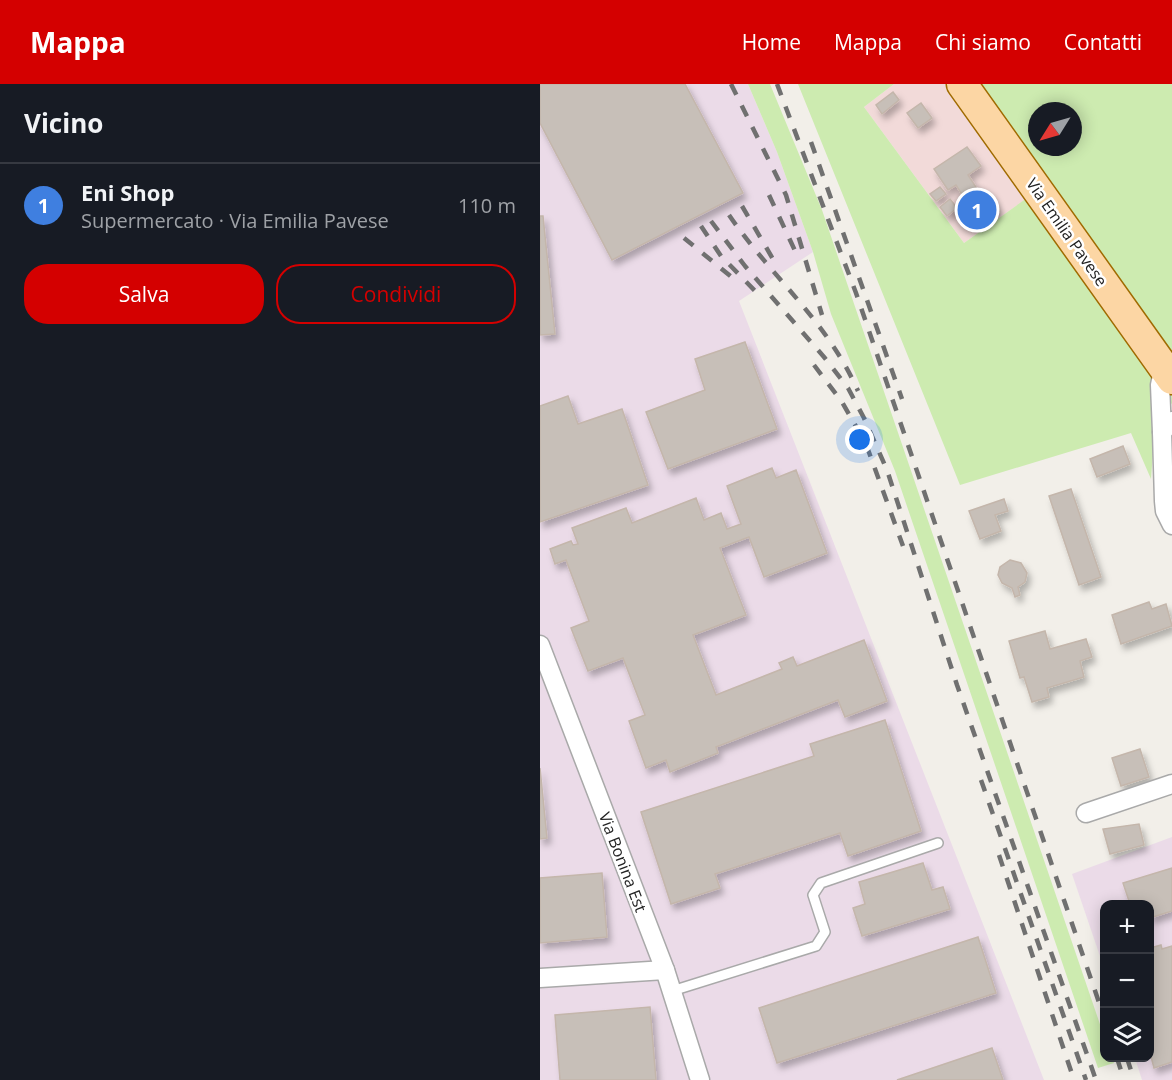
<!DOCTYPE html>
<html lang="it">
<meta charset="utf-8">
<style>
:root{--surface:#171b24;--page:#20242c;--text:#f1f3f6;--muted:#9ea1a6;--line:#363941;--accent:#d40000}
body{margin:0;font-family:"Open Sans",sans-serif;background:var(--page);color:var(--text)}
.controls{position:absolute;right:18px;bottom:18px;display:grid;overflow:hidden;border-radius:12px;box-shadow:0 3px 15px #0003}
.controls button{width:54px;height:54px;display:grid;place-items:center;padding:0;border:0;border-bottom:2px solid var(--line);background:var(--surface);color:var(--text);font:30px sans-serif}
.compass{position:absolute;left:488px;top:18px;width:54px;height:54px;border-radius:50%;background:var(--surface);box-shadow:0 3px 15px #0003;rotate:233deg}
.you{position:absolute;left:320px;top:356px;width:21px;height:21px;margin:-15px;border:4px solid #fff;border-radius:50%;background:#1a73e8;box-shadow:0 0 0 9px #1a73e833}
.badge{display:grid;place-items:center;width:39px;height:39px;border-radius:50%;background:var(--accent);color:#fff;font-size:20px;font-weight:700}
.pin{position:absolute;translate:-50% -50%;border:3px solid #fff;box-shadow:0 2px 6px #0006}
.list{margin:0;padding:0;list-style:none}
h2{display:flex;justify-content:space-between;align-items:center;height:78px;margin:0;padding:0 24px;font-size:26px}
h2 small{font-size:20px;font-weight:400;color:var(--muted)}
.list li{display:grid;grid-template-columns:39px 1fr auto;gap:18px;align-items:center;box-sizing:border-box;height:84px;padding:0 24px;border-top:2px solid var(--line)}
.list b{display:block;font-size:22px;white-space:nowrap}
.list p{margin:0;font-size:20px;white-space:nowrap;color:var(--muted)}
.list em{font-size:20px;font-style:normal;color:var(--muted)}
.actions{display:flex;gap:12px;padding:18px 24px}
.actions a{flex:1;padding:14px 0;border:2px solid var(--accent);border-radius:24px;text-align:center;font-size:21px;color:var(--accent)}
.actions .main{background:var(--accent);color:#fff}
.icon{flex:none;width:33px;height:33px;fill:none;stroke:currentColor;stroke-width:2;stroke-linecap:round;stroke-linejoin:round}
.map{position:relative;flex:none;width:632px;height:996px;overflow:hidden}
header{display:flex;align-items:center;gap:36px;box-sizing:border-box;height:84px;padding:0 30px;background:var(--accent);color:#fff}
header strong{font-size:28px}
nav{display:flex;gap:33px;margin-inline-start:auto;font-size:21px}
main{display:flex}
aside{flex:1;background:var(--surface)}
.map>svg:first-child{display:block}
.commercial{fill:#f2dad9}
.industrial{fill:#ebdbe8}
.grass{fill:#cdebb0;fill-rule:evenodd}
.building{fill:#c7bfb8;stroke:#c4b6ab;stroke-width:1.5;filter:url(#shadow)}
.lines{fill:none;stroke-linecap:round;stroke-linejoin:round}
.lane-casing{stroke:#a9a9a9;stroke-width:12}
.street-casing{stroke:#a9a9a9;stroke-width:21}
.primary-casing{stroke:#a06b00;stroke-width:33}
.lane{stroke:#fff;stroke-width:9}
.street{stroke:#fff;stroke-width:18}
.primary{stroke:#fcd6a4;stroke-width:30}
.rail{stroke:#707070;stroke-width:4.5;stroke-dasharray:12 12;stroke-linecap:butt}
.labels{text-anchor:middle;dominant-baseline:central;stroke-width:5;stroke-linejoin:round;paint-order:stroke}
.street-label{font-size:16px;fill:#222;stroke:#fff}
</style>
<header>
<strong>Mappa</strong>
<nav><a>Home</a><a>Mappa</a><a>Chi siamo</a><a>Contatti</a></nav>
</header>
<main>
<aside>
<h2>Vicino<small></small></h2>
<ul class="list">
<li><span class="badge" style="background:#3f7fe0">1</span><div><b>Eni Shop</b><p>Supermercato · Via Emilia Pavese</p></div><em>110 m</em></li>
</ul>
<div class="actions"><a class="main">Salva</a><a>Condividi</a></div>
</aside>
<div class="map">
<svg width="632" height="996" viewBox="0 0 632 996">
<defs>
<filter id="shadow"><feDropShadow dx="3.5" dy="5.5" stdDeviation="3" flood-color="#0004"/></filter>
</defs>
<rect width="100%" height="100%" fill="#f2efe9"/>
<polygon class="commercial" points="354,0 429,0 503,103 424,159 324,23"/>
<g class="industrial">
<polygon points="0,0 208,0 237,68 273,168 199,217 504,996 0,996"/>
<polygon points="632,753 632,996 602,996 595,974 610,974 610,820 564,820 564,884 532,790"/>
</g>
<g class="grass">
<polygon points="208,0 230,0 282,126 564,952 564,974 572,974 574,979 558,984 355,387 291,230 273,168 237,68"/>
<polygon points="258,0 354,0 324,23 424,159 494,109 632,310 632,319 615,341 611,395 591,349 420,401"/>
<path d="M 429,0 L 632,0 L 632,290 ZM 497,27 L 533,27 L 533,63 L 497,63 Z"/>
</g>
<g class="building">
<polygon points="0,0 145,0 203,109 72,176 0,39"/>
<polygon points="353,8 359,16 342,30 336,21"/>
<polygon points="381,19 392,34 378,44 367,29"/>
<polygon points="427,63 441,82 428,91 443,114 430,123 416,101 408,106 394,85"/>
<polygon points="400,103 406,110 396,117 390,110"/>
<polygon points="448,111 460,127 436,144 424,127"/>
<polygon points="410,115 417,124 407,132 400,123"/>
<polygon points="0,132 3,132 15,250 0,251"/>
<polygon points="205,258 237,345 128,385 106,328 165,306 155,275"/>
<polygon points="28,312 38,340 82,325 108,401 0,438 0,322"/>
<polygon points="583,362 590,380 557,393 550,375"/>
<polygon points="232,384 236,394 256,386 287,469 224,493 209,453 180,464 206,531 153,551 176,611 242,585 239,579 253,573 257,582 324,556 347,617 305,633 298,616 176,663 178,669 130,688 126,676 106,684 89,637 105,631 83,574 48,587 31,544 49,537 26,476 15,480 10,465 31,457 33,461 38,460 32,444 86,424 92,439 156,414 164,436 181,429 187,445 201,440 187,402"/>
<polygon points="531,405 561,493 539,501 509,412"/>
<polygon points="464,415 468,427 455,431 461,447 440,455 429,427"/>
<polygon points="470,476 481,479 487,489 485,498 478,503 480,511 475,513 472,504 462,499 458,491 460,483"/>
<polygon points="609,518 612,525 626,520 632,542 581,560 572,531"/>
<polygon points="505,547 510,565 546,555 552,573 540,577 544,593 507,604 509,613 492,618 484,593 480,594 469,557"/>
<polygon points="345,636 381,747 308,772 300,749 175,790 180,804 131,820 101,728 274,672 270,660"/>
<polygon points="600,665 609,693 581,702 572,674"/>
<polygon points="0,684 7,754 0,755"/>
<polygon points="599,740 604,761 570,770 563,745"/>
<polygon points="383,779 392,806 403,803 410,825 322,852 313,824 325,820 319,798"/>
<polygon points="632,784 632,827 610,834 610,820 590,820 583,799"/>
<polygon points="62,789 67,853 0,859 0,794"/>
<polygon points="438,853 456,909 237,979 219,924"/>
<polygon points="621,861 622,865 632,862 632,978 614,984 610,969 610,864"/>
<polygon points="110,923 116,996 20,996 15,931"/>
<polygon points="452,964 463,996 357,996"/>
</g>
<g class="lines">
<g class="lane-casing">
<polyline id="lane" points="132,907 276,862 285,848 273,811 281,799 398,759"/>
</g>
<g class="street-casing">
<g id="street">
<polyline points="624,283 620,301 622,348 632,337"/>
<polyline points="622,348 624,417 625,427 632,441"/>
<polyline points="0,561 125,886 160,996"/>
<polyline points="546,729 632,700"/>
<polyline points="0,894 125,886"/>
</g>
</g>
<g class="primary-casing">
<polyline id="primary" points="422,0 632,295"/>
</g>
<use href="#lane" class="lane"/>
<use href="#street" class="street"/>
<use href="#primary" class="primary"/>
<g class="rail">
<polyline points="191,0 246,111 282,231"/>
<polyline points="237,0 316,209 564,933"/>
<polyline points="271,58 362,315"/>
<polyline points="229,111 257,171"/>
<polyline points="202,122 237,182"/>
<path d="M 189,131 C 232,194 286,235 318,307"/>
<polyline points="171,137 205,182 284,273 308,304 324,334 347,386 417,601 556,996"/>
<polyline points="161,142 181,172 221,213"/>
<polyline points="144,154 194,195"/>
<polyline points="274,281 302,318 326,360 363,462"/>
<polyline points="441,696 546,996"/>
<polyline points="459,771 534,996"/>
<polyline points="577,974 584,996"/>
<polyline points="587,974 594,996"/>
</g>
</g>
<g class="labels">
<g class="street-label">
<text transform="translate(527 148) rotate(55)">Via Emilia Pavese</text>
<text transform="translate(83 778) rotate(69)">Via Bonina Est</text>
</g>
</g>
</svg>
<div class="controls">
<button>+</button>
<button>−</button>
<button><svg class="icon" aria-label="layers" viewBox="0 0 24 24"><path d="M12 4l9 5-9 5-9-5zM3 14l9 5 9-5"/></svg></button>
</div>
<svg class="compass" viewBox="-18 -18 36 36"><path d="M0-13l5 13h-10z" fill="#e53935"/><path d="M0 13l5-13h-10z" fill="#9ea1a6"/></svg>
<div class="you"></div>
<div class="pin badge" style="left:437px;top:126px;background:#3f7fe0">1</div>
</div>
</main>
